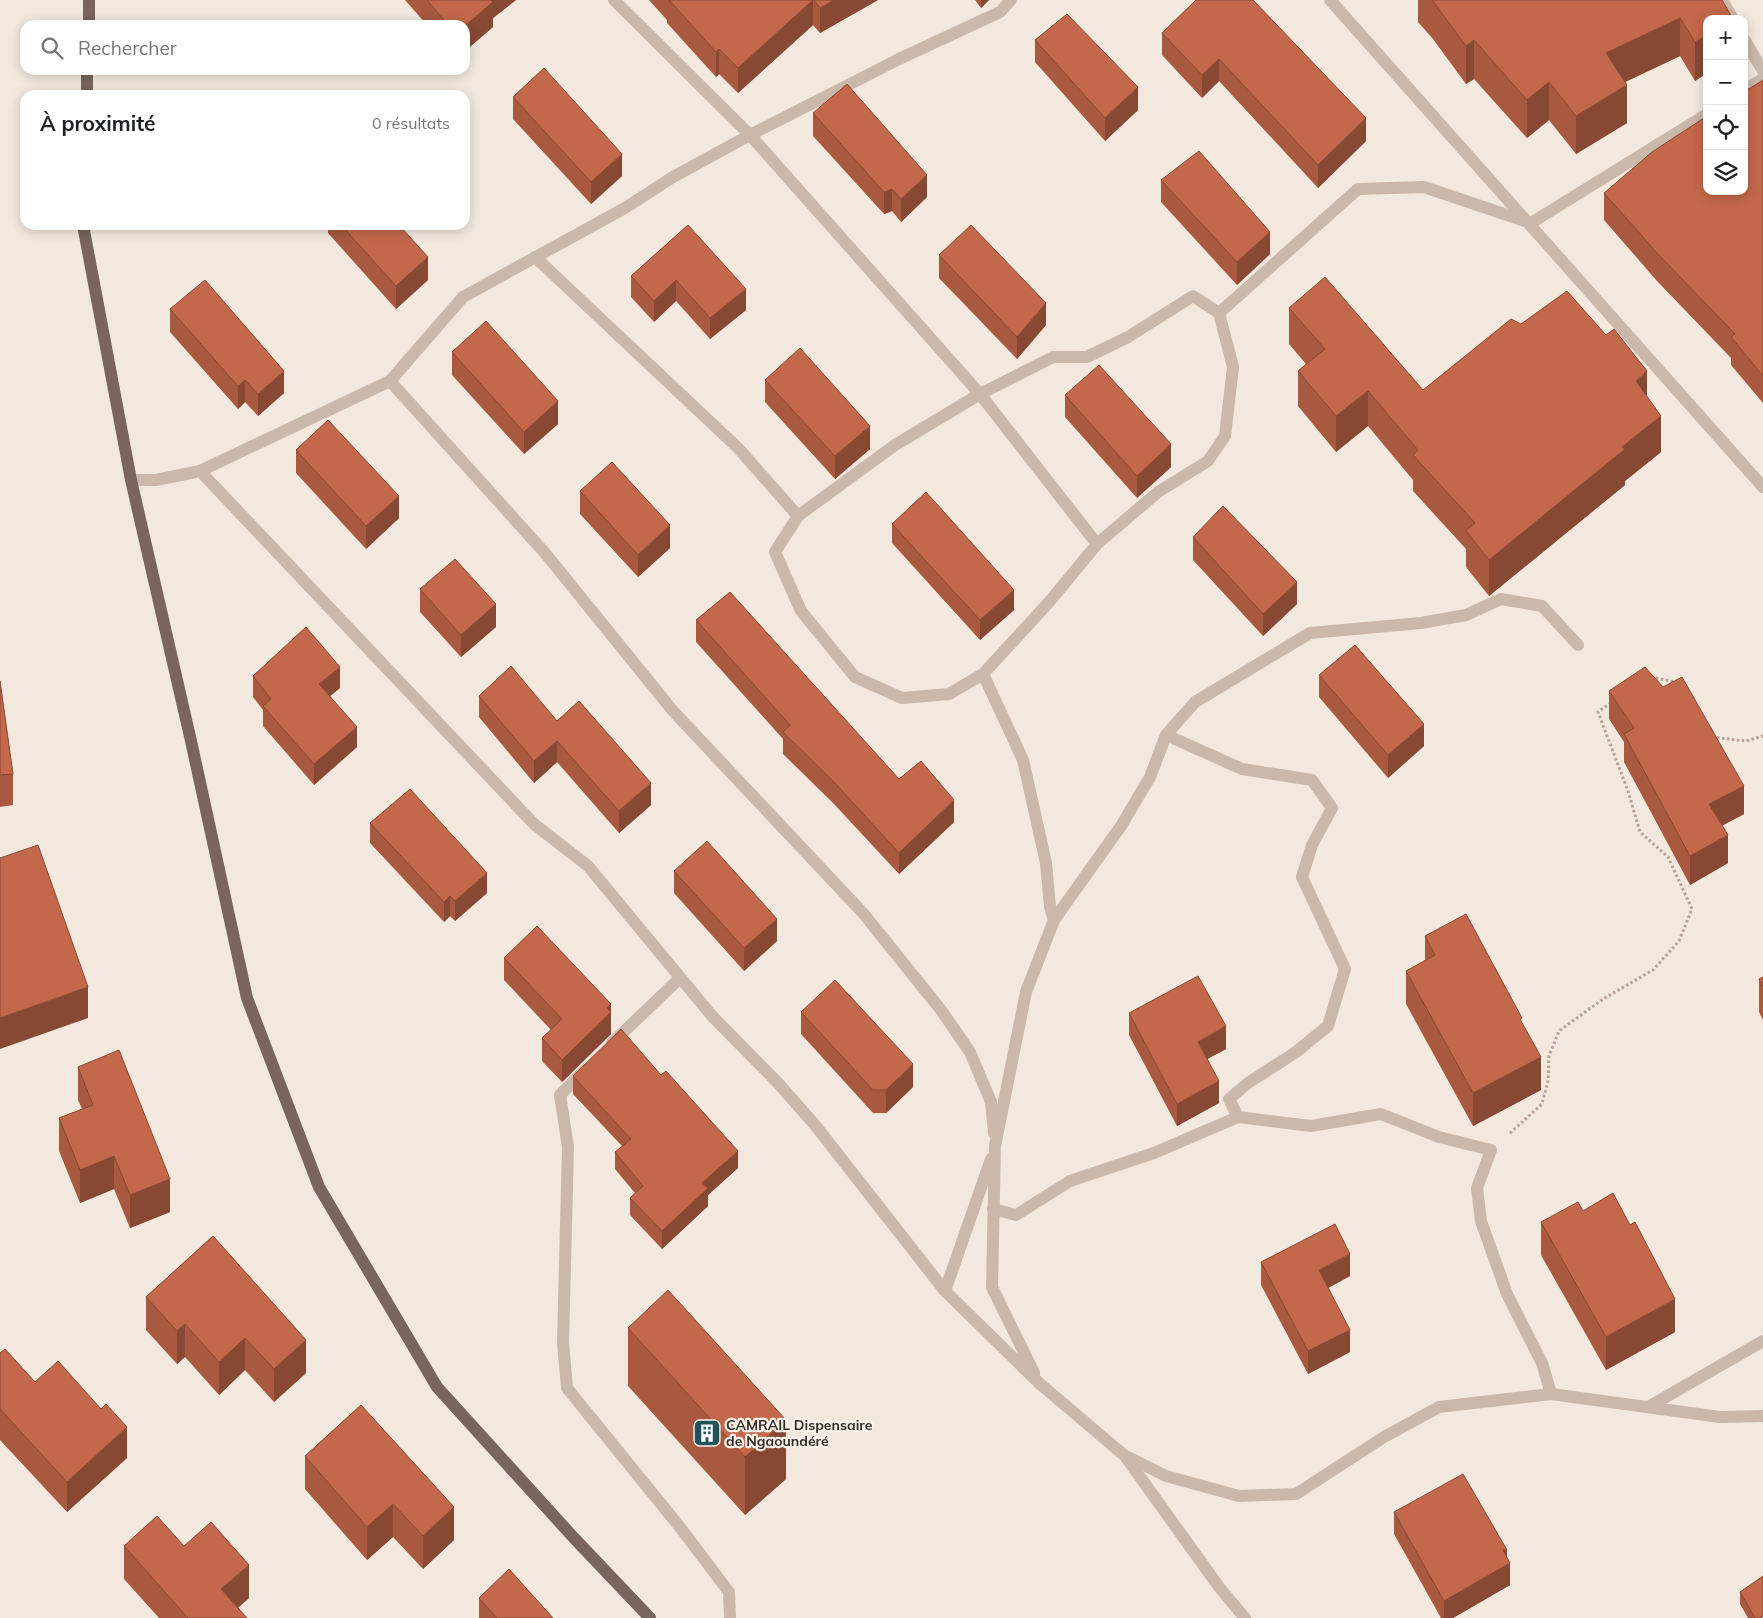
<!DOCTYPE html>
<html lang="fr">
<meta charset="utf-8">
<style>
:root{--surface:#fff;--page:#f2f2f2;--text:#202124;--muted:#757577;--line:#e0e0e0}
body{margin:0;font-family:Mulish,sans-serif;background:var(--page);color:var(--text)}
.controls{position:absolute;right:15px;top:15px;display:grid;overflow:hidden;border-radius:10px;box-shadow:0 2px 12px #0003}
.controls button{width:45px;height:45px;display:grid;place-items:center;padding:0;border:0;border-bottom:1px solid var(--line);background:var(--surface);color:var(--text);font:25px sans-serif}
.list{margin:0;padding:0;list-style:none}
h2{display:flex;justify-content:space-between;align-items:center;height:65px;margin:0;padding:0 20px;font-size:21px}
h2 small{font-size:16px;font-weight:400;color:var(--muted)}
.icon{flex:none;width:28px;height:28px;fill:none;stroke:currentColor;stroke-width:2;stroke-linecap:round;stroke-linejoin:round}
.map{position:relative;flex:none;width:1763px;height:1618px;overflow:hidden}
.search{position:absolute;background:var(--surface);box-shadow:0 2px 12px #0003;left:20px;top:20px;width:450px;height:55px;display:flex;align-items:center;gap:12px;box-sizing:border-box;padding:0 18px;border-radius:15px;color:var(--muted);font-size:19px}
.panel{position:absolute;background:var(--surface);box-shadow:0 2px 12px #0003;left:20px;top:90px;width:450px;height:140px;border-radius:15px}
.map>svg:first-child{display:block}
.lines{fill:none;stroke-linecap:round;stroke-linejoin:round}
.path{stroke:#b6a294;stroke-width:3;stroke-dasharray:2.5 2.5;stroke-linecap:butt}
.minor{stroke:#cab8aa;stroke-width:12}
.major{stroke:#79655b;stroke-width:12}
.wall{fill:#a85940}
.shaded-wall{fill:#884934}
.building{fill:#c3684a;stroke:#884934}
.labels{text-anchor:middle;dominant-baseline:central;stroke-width:4.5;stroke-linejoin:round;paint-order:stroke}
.poi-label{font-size:14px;font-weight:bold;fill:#372e29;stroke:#f9f2ea;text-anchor:start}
</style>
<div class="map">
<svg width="1763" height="1618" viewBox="0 0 1763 1618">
<rect width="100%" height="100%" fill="#f2e8de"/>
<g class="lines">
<g class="path">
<polyline points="1651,677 1676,682"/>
<polyline points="1712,737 1746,741 1763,736"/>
<polyline points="1510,1133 1542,1104 1548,1081 1549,1056 1559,1031 1603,999 1653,970 1679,941 1692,909 1668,857 1640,832 1628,791 1598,712 1612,702"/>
</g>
<g class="minor">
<polyline points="614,0 750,135 980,394 1097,544"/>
<polyline points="1330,0 1763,487"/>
<polyline points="1722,0 1733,19"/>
<polyline points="1744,39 1763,71"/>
<polyline points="1744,90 1763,79"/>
<polyline points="535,257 738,448 798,516"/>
<polyline points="1219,313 1358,189 1424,187 1531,223 1707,114"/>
<polyline points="390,381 545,553 673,711 863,913 941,1010 970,1052 991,1102 994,1133"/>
<polyline points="200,471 534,824 588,866 713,1017 777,1082 815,1125 945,1291 1039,1383 1125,1456 1219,1587 1245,1618"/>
<polyline points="131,480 156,480 200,471 390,381 463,297 625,208 673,177 750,135 899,59 1000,12 1011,0"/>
<polyline points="983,674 949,694 902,698 855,677 801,611 775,552 798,516 895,445 980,394 1053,357 1087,357 1128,337 1193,296 1219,313 1233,367 1225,436 1208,461 1158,492 1097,544 1050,601 983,674 1023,760 1046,863 1050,907 1054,920"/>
<polyline points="1166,735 1242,769 1312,780 1332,808 1312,845 1302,877 1345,969 1328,1026 1296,1052 1248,1083 1229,1099 1238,1117"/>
<polyline points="612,1043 680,978"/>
<polyline points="585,1070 560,1095 568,1147 563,1343 567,1388 679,1526 729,1592 730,1618"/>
<polyline points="993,1209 1016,1215 1070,1181 1154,1153 1238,1117 1311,1126 1381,1114 1439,1137 1491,1150 1477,1188 1481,1221 1507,1294 1542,1363 1551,1394"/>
<polyline points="945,1291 991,1159"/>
<polyline points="1034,1373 992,1287 995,1146 1026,992 1054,920 1121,826 1150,777 1166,735 1195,702 1310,633 1421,623 1466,615 1501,599 1542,606 1578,645"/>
<polyline points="1650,1406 1763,1341"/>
<polyline points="1128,1457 1166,1476 1239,1496 1296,1494 1384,1437 1439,1407 1551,1394 1720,1417 1763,1416"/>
</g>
<g class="major">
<polyline points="89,25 89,0"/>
<polyline points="87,95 87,70"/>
<polyline points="83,225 131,480 191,741 247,998 319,1187 437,1387 574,1538 650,1618"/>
</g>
</g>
<g class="wall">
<polygon points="405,0 516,0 493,18 493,27 465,51 465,25 427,25"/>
<polygon points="649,0 878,0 820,33 813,25 738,93 719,74 716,77 667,23 667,20"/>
<polygon points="975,0 989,0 981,8"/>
<polygon points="1196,0 1366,141 1318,188 1219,81 1202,98 1162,55 1162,33"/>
<polygon points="1418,0 1722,0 1707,19 1707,73 1695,81 1680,56 1625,82 1627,123 1576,154 1549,120 1527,138 1474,79 1466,84 1433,39 1418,22"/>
<polygon points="1035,40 1138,110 1105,141 1035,62"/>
<polygon points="1763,80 1763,403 1731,365 1731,358 1657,281 1604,220 1604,193"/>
<polygon points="513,97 622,176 591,204 513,119"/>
<polygon points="813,113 927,197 901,222 892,211 884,214 813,136"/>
<polygon points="1161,180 1270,254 1237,285 1161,202"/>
<polygon points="328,225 399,225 428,280 396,309 328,233"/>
<polygon points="688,225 746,310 710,339 676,301 654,322 631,297 631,276"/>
<polygon points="939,255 1046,325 1017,359 939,278"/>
<polygon points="1289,308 1423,390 1647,397 1661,452 1625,481 1625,485 1489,596 1466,567 1466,549 1413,491 1413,480 1368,426 1336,452 1298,406 1298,371 1306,364 1289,344"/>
<polygon points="170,309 284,393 258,416 245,402 238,409 170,332"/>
<polygon points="452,352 558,424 524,454 452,375"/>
<polygon points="765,380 870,449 835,479 765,402"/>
<polygon points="1065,395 1171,467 1137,498 1065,417"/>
<polygon points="296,450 399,518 366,549 296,473"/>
<polygon points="580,491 670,548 638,577 580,514"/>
<polygon points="892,524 1014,610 980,640 892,543"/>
<polygon points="1193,537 1297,604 1263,636 1193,560"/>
<polygon points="420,589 496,627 461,657 420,612"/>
<polygon points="696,620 899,779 954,822 899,874 834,804 783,754 783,739 696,642"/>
<polygon points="1319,675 1424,746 1388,778 1319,697"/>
<polygon points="253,676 340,688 330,696 357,747 314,785 263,726 263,710 253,697"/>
<polygon points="0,681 13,774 13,805 0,807"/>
<polygon points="1609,691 1744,814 1722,826 1728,863 1690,885 1624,762 1624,742 1609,719"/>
<polygon points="479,696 557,721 651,805 619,833 557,762 534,783 479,717"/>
<polygon points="370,823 487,893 455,921 450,916 444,922 370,843"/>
<polygon points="674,871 777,941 744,971 674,893"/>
<polygon points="1425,936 1522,1023 1541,1090 1473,1126 1406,1004 1406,971 1425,961"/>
<polygon points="504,958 611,1004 611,1034 562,1082 542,1061 542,1038 551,1030 504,980"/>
<polygon points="1763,977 1763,1020 1759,1012 1759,979"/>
<polygon points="801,1012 913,1087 886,1113 873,1113 801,1034"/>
<polygon points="1129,1013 1226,1049 1207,1059 1219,1103 1177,1126 1129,1035"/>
<polygon points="78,1067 170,1212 130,1228 114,1189 80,1203 59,1151 59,1118 82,1109 78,1100"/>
<polygon points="573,1076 738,1168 708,1195 708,1206 662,1249 630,1215 630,1198 635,1193 615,1169 615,1152 622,1146 573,1094"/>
<polygon points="1583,1211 1675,1332 1606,1370 1541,1255 1541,1222"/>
<polygon points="213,1236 306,1373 274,1402 245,1370 219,1395 185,1357 177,1364 146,1330 146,1297"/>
<polygon points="1261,1262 1350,1276 1328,1288 1350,1352 1308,1374 1261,1285"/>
<polygon points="628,1328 786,1479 745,1515 628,1386"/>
<polygon points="0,1353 127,1458 67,1512 0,1440"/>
<polygon points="361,1405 454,1540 423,1569 393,1537 367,1560 305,1489 305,1456"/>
<polygon points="1394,1512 1510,1585 1453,1618 1441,1618 1394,1534"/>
<polygon points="124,1546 184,1546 249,1598 238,1608 247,1618 159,1618 124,1579"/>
<polygon points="1740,1592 1763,1618 1748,1618 1740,1604"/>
<polygon points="479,1598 553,1618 479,1618"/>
</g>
<g class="shaded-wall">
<polygon points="488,0 516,0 493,18 493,27 465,51 465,26"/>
<polygon points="813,0 813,25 738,93 738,68"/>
<polygon points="834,0 878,0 820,33 820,8"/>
<polygon points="981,0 989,0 981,8"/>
<polygon points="1680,18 1680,56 1606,91 1606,53"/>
<polygon points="1707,35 1707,73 1695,81 1695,42"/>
<polygon points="1474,40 1474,79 1466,84 1466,46"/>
<polygon points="719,49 719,74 716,77 716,52"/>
<polygon points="1219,59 1219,81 1202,98 1202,75"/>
<polygon points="1549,82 1549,120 1527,138 1527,100"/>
<polygon points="1627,85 1627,123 1576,154 1576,116"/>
<polygon points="1138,87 1138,110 1105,141 1105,118"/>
<polygon points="1366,118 1366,141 1318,188 1318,165"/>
<polygon points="622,154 622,176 591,204 591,182"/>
<polygon points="927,175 927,197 901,222 901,199"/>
<polygon points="892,189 892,211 884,214 884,192"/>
<polygon points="1270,232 1270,254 1237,285 1237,262"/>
<polygon points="428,257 428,280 396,309 396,286"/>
<polygon points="676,280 676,301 654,322 654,301"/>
<polygon points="746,289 746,310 710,339 710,318"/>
<polygon points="1046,303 1046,325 1017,359 1017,337"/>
<polygon points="284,371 284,393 258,416 258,394"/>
<polygon points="1647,371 1647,407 1636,381"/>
<polygon points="245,380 245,402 238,409 238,386"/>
<polygon points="1368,391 1368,426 1336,452 1336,416"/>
<polygon points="558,401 558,424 524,454 524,432"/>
<polygon points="1661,416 1661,452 1625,481 1625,485 1489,596 1489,560 1622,447"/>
<polygon points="870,426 870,449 835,479 835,456"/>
<polygon points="1171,444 1171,467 1137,498 1137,476"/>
<polygon points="399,496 399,518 366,549 366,526"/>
<polygon points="670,525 670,548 638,577 638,555"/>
<polygon points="1297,582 1297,604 1263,636 1263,614"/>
<polygon points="1014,590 1014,610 980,640 980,620"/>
<polygon points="496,604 496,627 461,657 461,635"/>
<polygon points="340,667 340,688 319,705 319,684"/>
<polygon points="1424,724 1424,746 1388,778 1388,755"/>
<polygon points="357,727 357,747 314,785 314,764"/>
<polygon points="557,741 557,762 534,783 534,761"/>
<polygon points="651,783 651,805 619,833 619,811"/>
<polygon points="1744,786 1744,814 1709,832 1709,804"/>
<polygon points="954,800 954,822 899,874 899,853"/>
<polygon points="1728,835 1728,863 1690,885 1690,856"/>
<polygon points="487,873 487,893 455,921 455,901"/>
<polygon points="450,896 450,916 444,922 444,902"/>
<polygon points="777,919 777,941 744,971 744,948"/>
<polygon points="88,987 88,1018 0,1049 0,1018"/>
<polygon points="611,1004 611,1034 562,1082 562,1060"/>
<polygon points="1226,1026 1226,1049 1198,1064 1198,1042"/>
<polygon points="1541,1057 1541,1090 1473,1126 1473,1093"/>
<polygon points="913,1064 913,1087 886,1113 886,1090"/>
<polygon points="1219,1081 1219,1103 1177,1126 1177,1104"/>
<polygon points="738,1151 738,1168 708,1195 708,1206 662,1249 662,1231 702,1183"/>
<polygon points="114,1156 114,1189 80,1203 80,1170"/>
<polygon points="170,1179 170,1212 130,1228 130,1195"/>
<polygon points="1350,1254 1350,1276 1319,1293 1319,1270"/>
<polygon points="1675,1299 1675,1332 1606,1370 1606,1337"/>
<polygon points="185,1324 185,1357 177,1364 177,1331"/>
<polygon points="1350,1330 1350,1352 1308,1374 1308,1351"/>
<polygon points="245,1338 245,1370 219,1395 219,1362"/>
<polygon points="306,1340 306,1373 274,1402 274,1369"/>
<polygon points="786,1420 786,1479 745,1515 745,1457"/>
<polygon points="127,1427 127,1458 67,1512 67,1482"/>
<polygon points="393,1504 393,1537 367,1560 367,1527"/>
<polygon points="454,1507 454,1540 423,1569 423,1536"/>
<polygon points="1503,1550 1507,1550 1507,1565 1510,1563 1510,1585 1453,1618 1444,1618 1444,1601"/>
<polygon points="249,1565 249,1598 225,1618 221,1589"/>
</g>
<g class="building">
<polygon points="427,0 491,0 493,2 465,26 465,25 448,25"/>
<polygon points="669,0 813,0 738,68 719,49 716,52"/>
<polygon points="814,0 834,0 820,8"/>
<polygon points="1196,0 1253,0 1366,118 1318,165 1219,59 1202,75 1162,33"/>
<polygon points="1432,0 1722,0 1733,19 1707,19 1707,35 1695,42 1680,18 1606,53 1627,85 1576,116 1549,82 1527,100 1474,40 1466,46"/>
<polygon points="1067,14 1138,87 1105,118 1035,40"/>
<polygon points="544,68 622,154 591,182 513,97"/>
<polygon points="1763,80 1763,376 1731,337 1735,334 1657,253 1604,193 1652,152 1707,116 1707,191 1744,191 1744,92"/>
<polygon points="847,84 927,175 901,199 892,189 884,192 813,113"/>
<polygon points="1199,151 1270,232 1237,262 1161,180"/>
<polygon points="341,225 399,225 428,257 396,286"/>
<polygon points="688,225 746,289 710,318 676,280 654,301 631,276"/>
<polygon points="971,225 1046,303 1017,337 939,255"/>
<polygon points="1325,277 1423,390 1511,319 1521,324 1567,291 1606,335 1614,329 1647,371 1636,381 1661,416 1622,447 1625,449 1489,560 1466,531 1475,523 1413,455 1418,450 1368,391 1336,416 1298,371 1325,349 1289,308"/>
<polygon points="205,280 284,371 258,394 245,380 238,386 170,309"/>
<polygon points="486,321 558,401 524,432 452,352"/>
<polygon points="800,348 870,426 835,456 765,380"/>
<polygon points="1099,365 1171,444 1137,476 1065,395"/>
<polygon points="328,420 399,496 366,526 296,450"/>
<polygon points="612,462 670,525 638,555 580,491"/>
<polygon points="926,492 1014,590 980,620 892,524"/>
<polygon points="1223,506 1297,582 1263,614 1193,537"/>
<polygon points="455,559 496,604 461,635 420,589"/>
<polygon points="730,592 899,779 921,761 954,800 899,853 834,782 783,732 790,725 696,620"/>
<polygon points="306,627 340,667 319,684 357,727 314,764 263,706 271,699 253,676"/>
<polygon points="1355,645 1424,724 1388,755 1319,675"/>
<polygon points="511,666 557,721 579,701 651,783 619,811 557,741 534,761 479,696"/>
<polygon points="1645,667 1663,687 1682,677 1744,786 1709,804 1728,835 1690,856 1624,734 1634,728 1609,691"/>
<polygon points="0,681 13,774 0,775"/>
<polygon points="410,789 487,873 455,901 450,896 444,902 370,823"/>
<polygon points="707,841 777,919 744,948 674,871"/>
<polygon points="38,845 88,987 0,1018 0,858"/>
<polygon points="1466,914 1522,1018 1520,1019 1541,1057 1473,1093 1406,971 1435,955 1425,936"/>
<polygon points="537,926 611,1004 607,1008 611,1012 562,1060 542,1038 562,1019 504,958"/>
<polygon points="1198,976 1226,1026 1198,1042 1219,1081 1177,1104 1129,1013"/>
<polygon points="1763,977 1763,987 1759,979"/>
<polygon points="835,980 913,1064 886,1090 873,1090 801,1012"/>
<polygon points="621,1029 661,1075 666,1071 738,1151 702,1183 708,1188 662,1231 630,1198 643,1186 615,1152 631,1139 573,1076"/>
<polygon points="119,1050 170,1179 130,1195 114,1156 80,1170 59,1118 93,1105 78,1067"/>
<polygon points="1613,1193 1630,1225 1635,1222 1675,1299 1606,1337 1541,1222 1578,1202 1583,1211"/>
<polygon points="1335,1224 1350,1254 1319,1270 1350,1330 1308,1351 1261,1262"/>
<polygon points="213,1236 306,1340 274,1369 245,1338 219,1362 185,1324 177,1331 146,1297"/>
<polygon points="668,1290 786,1420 745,1457 628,1328"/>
<polygon points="5,1349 35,1382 58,1361 101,1409 106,1404 127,1427 67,1482 0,1409 0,1353"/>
<polygon points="361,1405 454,1507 423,1536 393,1504 367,1527 305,1456"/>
<polygon points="1463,1474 1507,1550 1503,1550 1510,1563 1444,1601 1394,1512"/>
<polygon points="157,1516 184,1546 211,1522 249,1565 221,1589 247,1618 188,1618 124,1546"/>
<polygon points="509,1569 553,1618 497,1618 479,1598"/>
<polygon points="1763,1576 1763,1616 1760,1618 1755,1618 1740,1592"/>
</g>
<defs>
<g id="building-square" transform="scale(1.4375)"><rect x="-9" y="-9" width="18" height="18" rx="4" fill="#1f5458" stroke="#f9f2ea"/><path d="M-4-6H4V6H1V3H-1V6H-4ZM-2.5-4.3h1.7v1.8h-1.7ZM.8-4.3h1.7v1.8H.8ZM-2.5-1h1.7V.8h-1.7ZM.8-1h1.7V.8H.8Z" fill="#fff"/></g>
</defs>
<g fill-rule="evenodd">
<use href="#building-square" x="707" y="1433"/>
</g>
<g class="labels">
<g class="poi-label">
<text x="726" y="1425">CAMRAIL Dispensaire<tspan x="726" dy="16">de Ngaoundéré</tspan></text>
</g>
</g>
</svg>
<div class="controls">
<button>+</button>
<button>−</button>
<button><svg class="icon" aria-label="locate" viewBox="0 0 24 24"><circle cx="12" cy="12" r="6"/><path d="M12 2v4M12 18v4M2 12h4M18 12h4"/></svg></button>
<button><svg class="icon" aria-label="layers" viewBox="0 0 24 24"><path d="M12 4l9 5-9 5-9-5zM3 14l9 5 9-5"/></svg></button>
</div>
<div class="search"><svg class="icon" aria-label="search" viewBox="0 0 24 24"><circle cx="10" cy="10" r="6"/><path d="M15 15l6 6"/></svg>Rechercher</div>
<section class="panel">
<h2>À proximité<small>0 résultats</small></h2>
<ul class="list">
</ul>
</section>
</div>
